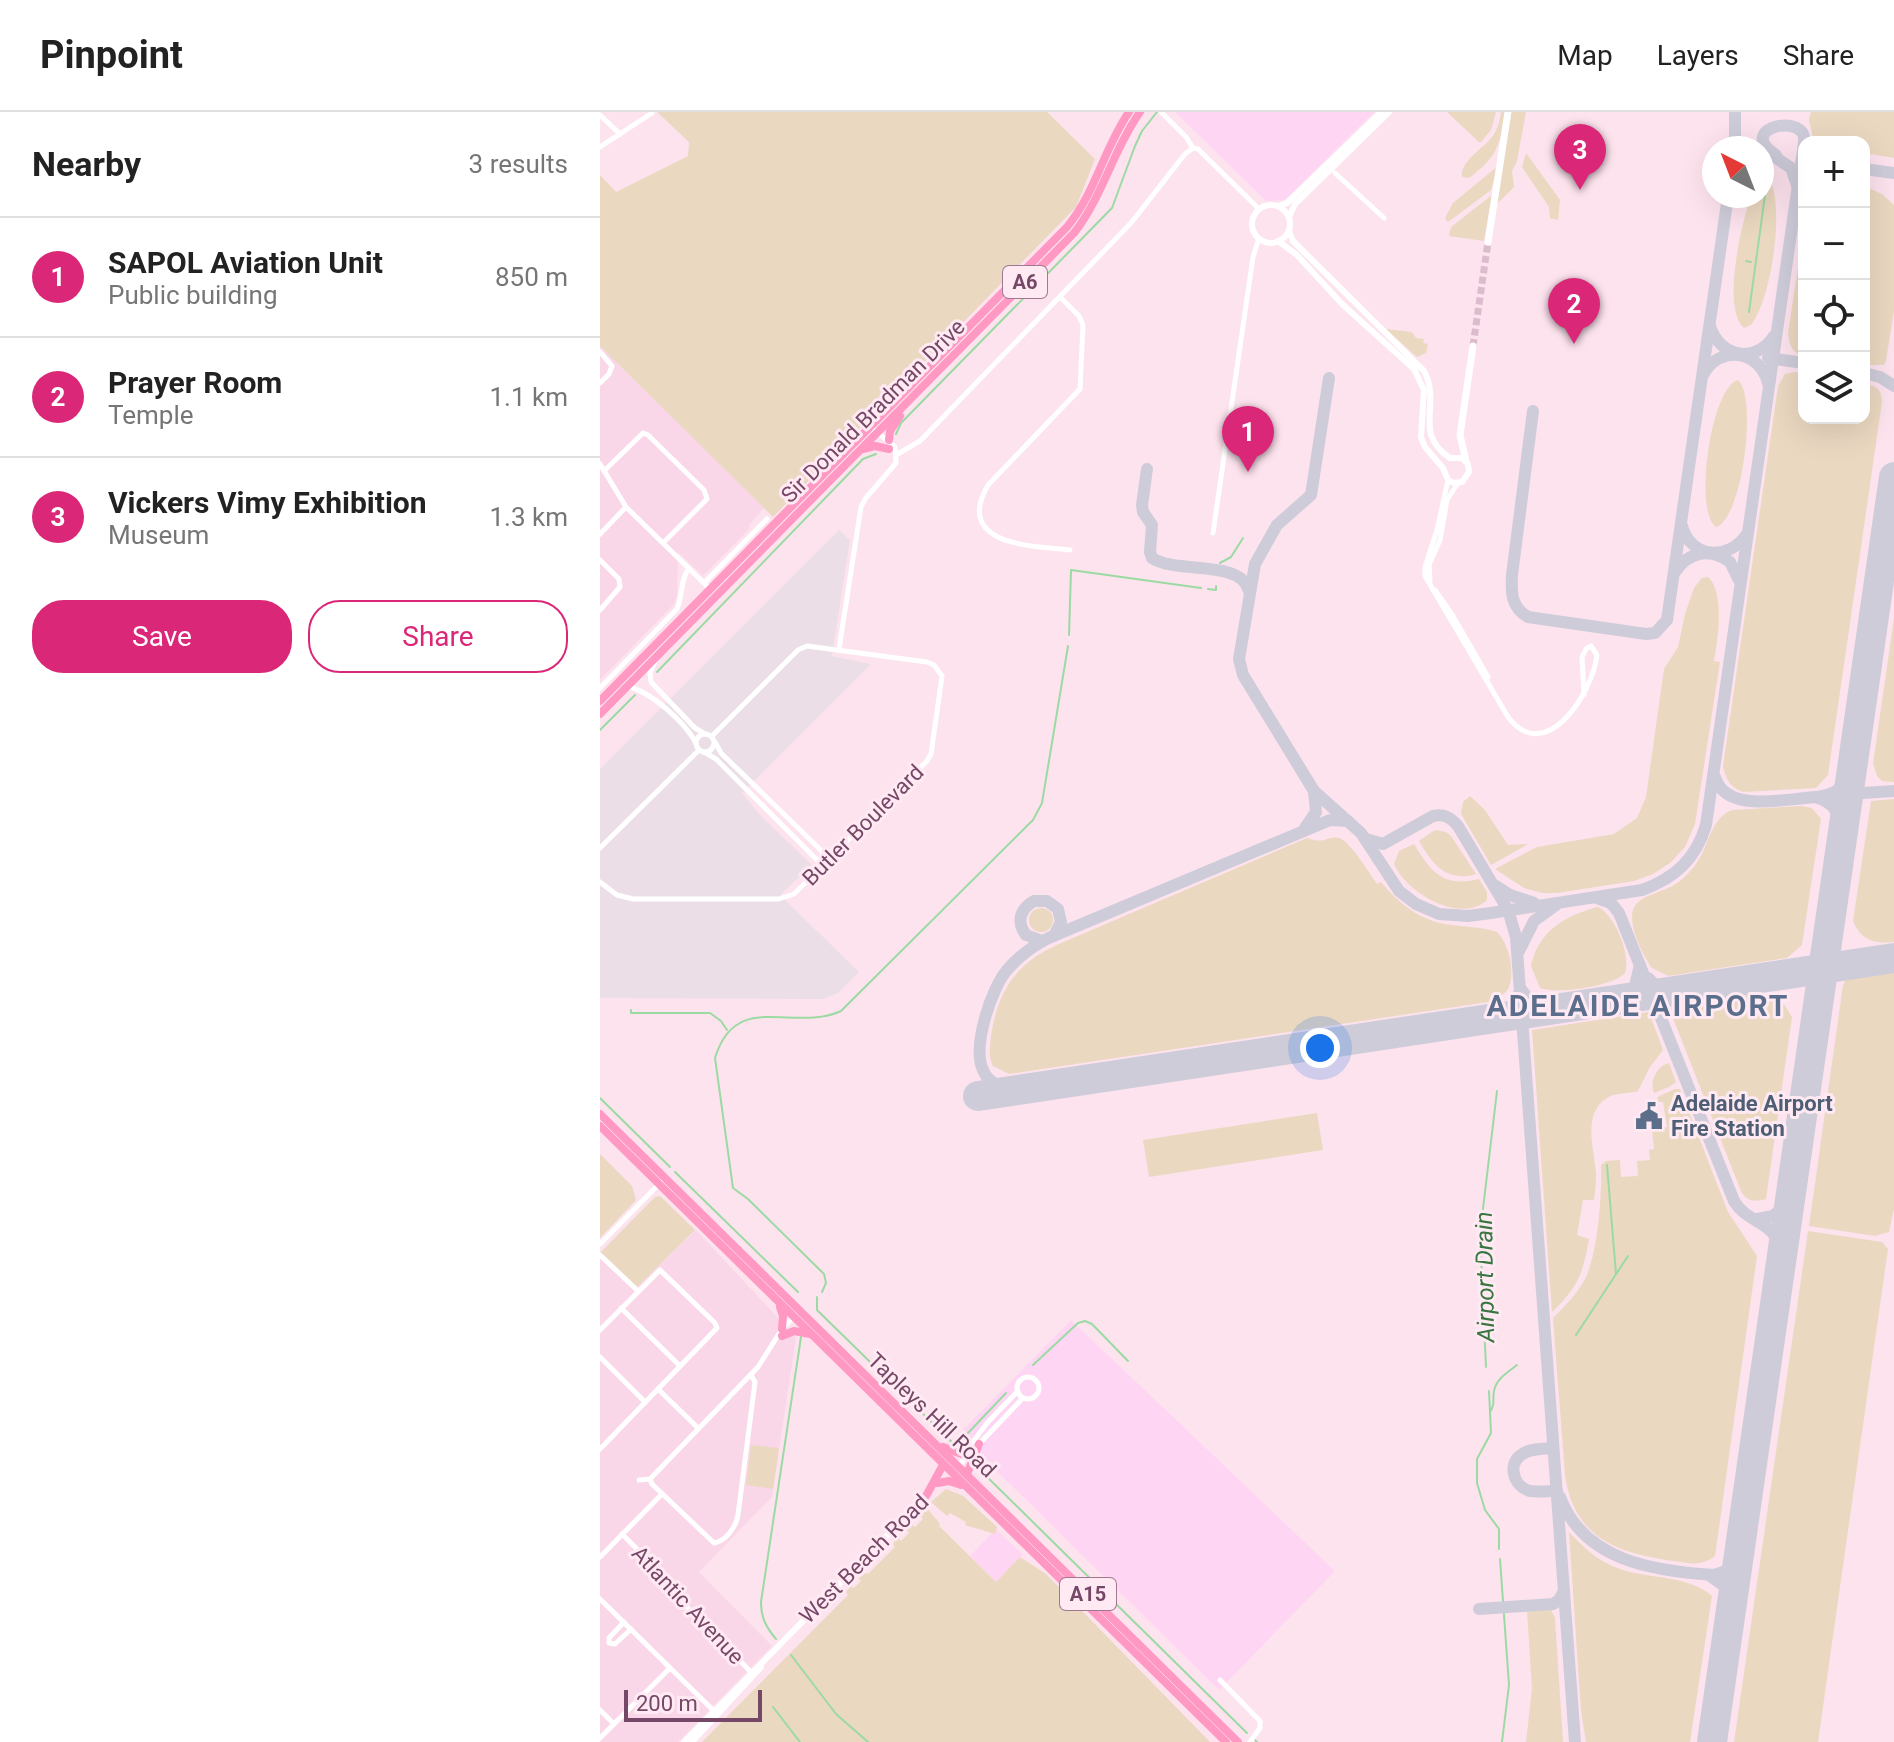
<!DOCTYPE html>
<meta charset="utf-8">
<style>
:root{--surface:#fff;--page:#f6f6f6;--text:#222;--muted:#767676;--line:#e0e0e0;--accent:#db2777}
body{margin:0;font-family:Roboto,sans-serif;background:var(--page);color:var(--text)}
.controls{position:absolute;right:24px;top:24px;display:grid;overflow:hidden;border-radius:16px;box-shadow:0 8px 32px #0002}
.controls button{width:72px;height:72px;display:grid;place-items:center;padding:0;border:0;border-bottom:2px solid var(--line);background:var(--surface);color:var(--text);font:40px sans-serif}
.compass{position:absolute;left:1102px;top:24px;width:72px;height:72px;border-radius:50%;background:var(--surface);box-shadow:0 8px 32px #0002;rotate:318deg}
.scale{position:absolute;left:24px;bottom:20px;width:138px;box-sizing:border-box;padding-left:8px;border:4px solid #764868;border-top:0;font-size:22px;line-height:28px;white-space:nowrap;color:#764868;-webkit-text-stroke:6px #ffeaf3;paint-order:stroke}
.you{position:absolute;left:720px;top:936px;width:28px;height:28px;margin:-20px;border:6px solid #fff;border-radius:50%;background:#1a73e8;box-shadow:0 0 0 12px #1a73e833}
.badge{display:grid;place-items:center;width:52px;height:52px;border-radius:50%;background:var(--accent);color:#fff;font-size:26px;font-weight:700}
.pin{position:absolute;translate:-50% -66px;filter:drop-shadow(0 2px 4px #0008)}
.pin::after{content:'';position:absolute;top:42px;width:28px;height:24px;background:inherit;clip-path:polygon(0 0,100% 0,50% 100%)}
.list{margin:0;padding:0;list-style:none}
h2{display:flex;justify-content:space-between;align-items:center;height:104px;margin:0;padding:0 32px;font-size:34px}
h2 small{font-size:26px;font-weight:400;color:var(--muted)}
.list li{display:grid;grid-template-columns:52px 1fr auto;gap:24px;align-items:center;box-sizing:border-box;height:120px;padding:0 32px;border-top:2px solid var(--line)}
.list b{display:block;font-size:30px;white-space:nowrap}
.list p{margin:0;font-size:26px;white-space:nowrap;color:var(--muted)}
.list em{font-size:26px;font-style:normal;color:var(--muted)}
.actions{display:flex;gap:16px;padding:24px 32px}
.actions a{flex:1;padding:18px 0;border:2px solid var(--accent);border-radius:32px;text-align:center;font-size:28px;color:var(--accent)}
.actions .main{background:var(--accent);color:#fff}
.icon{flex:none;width:44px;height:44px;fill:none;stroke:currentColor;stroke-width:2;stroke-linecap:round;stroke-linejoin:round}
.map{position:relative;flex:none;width:1294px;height:1630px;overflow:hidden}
header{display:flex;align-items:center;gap:48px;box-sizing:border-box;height:112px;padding:0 40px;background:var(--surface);border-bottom:2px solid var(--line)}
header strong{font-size:38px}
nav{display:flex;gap:44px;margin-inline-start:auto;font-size:28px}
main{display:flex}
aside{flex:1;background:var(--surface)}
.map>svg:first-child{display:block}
.residential{fill:#fad7e8}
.commercial{fill:#fed6f4}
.industrial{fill:#ecdee6}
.green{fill:#ebd8c1}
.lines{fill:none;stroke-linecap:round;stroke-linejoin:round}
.stream{stroke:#9cdaa3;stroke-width:2}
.taxiway{stroke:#cfccda;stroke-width:12}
.runway{stroke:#cfccda;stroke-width:30}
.secondary-tunnel{stroke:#dbbccc;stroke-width:7;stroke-dasharray:7 3.5;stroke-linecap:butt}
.minor{stroke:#fff;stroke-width:5}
.tertiary{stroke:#fff;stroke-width:6}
.secondary{stroke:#fff;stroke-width:7}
.primary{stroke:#ff98c3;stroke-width:8}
.labels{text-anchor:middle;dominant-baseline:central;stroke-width:6;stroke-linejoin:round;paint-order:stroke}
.shield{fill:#ffeaf3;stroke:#9f7992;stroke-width:2}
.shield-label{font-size:20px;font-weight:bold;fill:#764868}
.street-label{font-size:22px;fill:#764868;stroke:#ffeaf3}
.service-label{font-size:22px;font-weight:bold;fill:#4e5e75;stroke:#ffeaf3;text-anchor:start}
.water-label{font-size:24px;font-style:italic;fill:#38753f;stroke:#ffeaf3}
.district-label{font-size:30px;font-weight:bold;letter-spacing:2px;fill:#5b6e8c;stroke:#ffeaf3}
</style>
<header>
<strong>Pinpoint</strong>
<nav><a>Map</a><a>Layers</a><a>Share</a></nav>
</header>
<main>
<aside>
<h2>Nearby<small>3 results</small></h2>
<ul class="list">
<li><span class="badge">1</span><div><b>SAPOL Aviation Unit</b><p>Public building</p></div><em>850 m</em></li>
<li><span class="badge">2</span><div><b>Prayer Room</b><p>Temple</p></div><em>1.1 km</em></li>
<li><span class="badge">3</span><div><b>Vickers Vimy Exhibition</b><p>Museum</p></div><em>1.3 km</em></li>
</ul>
<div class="actions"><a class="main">Save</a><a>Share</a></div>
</aside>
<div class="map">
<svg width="1294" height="1630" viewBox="0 0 1294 1630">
<rect width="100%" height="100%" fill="#fde3ee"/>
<g class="residential">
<polygon points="0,232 164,396 150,412 149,417 103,464 78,440 77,483 74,492 0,568"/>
<polygon points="96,1118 196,1225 172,1385 99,1460 172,1534 78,1630 0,1630 0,1141 37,1175"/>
</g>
<g class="commercial">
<polygon points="575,0 774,0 685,88 666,89"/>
<polygon points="471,1208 735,1459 619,1578 359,1322"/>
<polygon points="396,1417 423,1443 396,1470 370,1444"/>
</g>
<polygon class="industrial" points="239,418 250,428 232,544 271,552 142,681 161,704 212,753 180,783 259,860 238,881 223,887 0,886 0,657"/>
<g class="green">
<polygon points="57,0 447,0 495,47 476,95 173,405 0,234 0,63 16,80 88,44 89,30"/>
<polygon points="847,0 896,0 891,18 880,31"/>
<path d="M 901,0 L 905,0 C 900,34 897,45 869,66 L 862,65 C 860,49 883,37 892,25 C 898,17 900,9 901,0 Z"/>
<polygon points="911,0 926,0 917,49 912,59 914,75 897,92"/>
<polygon points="1211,0 1294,0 1294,46 1264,41 1264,30 1214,30 1209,8"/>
<polygon points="926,41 960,88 958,108 950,106 949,95 922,55"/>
<polygon points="898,54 891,78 848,110 845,106 853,91"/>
<path d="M 1162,69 L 1171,71 C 1184,100 1171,188 1151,213 L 1144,216 C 1121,196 1142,110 1151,84 L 1162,84 Z"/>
<polygon points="1264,74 1282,82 1294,93 1294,199 1286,249 1284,253 1264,253"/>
<polygon points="892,83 884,129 849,124 851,115"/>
<path d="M 1204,117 L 1204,244 C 1192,241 1189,233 1188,221 Z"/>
<polygon points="786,217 812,220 816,226 824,227 823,231 828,232 826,241 817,245"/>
<path d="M 1195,260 L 1204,261 L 1204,306 L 1264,306 L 1264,272 C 1277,274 1281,276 1282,290 L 1228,663 L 1216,676 L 1143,680 C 1130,675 1126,668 1123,654 L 1178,274 L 1185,262 Z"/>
<path d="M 1138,268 C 1158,285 1142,408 1116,415 C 1093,399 1111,275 1138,268 Z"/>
<path d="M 1108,465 C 1125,480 1118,528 1114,549 L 1120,550 L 1095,712 L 1085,735 L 1070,751 L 1053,762 L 1034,769 L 957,781 L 942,781 L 924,776 L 895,757 L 937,735 L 1014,722 L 1037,706 L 1046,685 L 1064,557 L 1078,535 L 1085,502 L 1094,476 L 1102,466 Z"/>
<polygon points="1294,506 1294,670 1282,669 1277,664 1273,652"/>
<polygon points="870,684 885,698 908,733 928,732 891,753 861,702 863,690"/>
<path d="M 1294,687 L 1294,830 C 1274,832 1261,828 1253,809 L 1271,689 Z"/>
<path d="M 1201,694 L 1212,696 L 1221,707 L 1202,833 L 1187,846 L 1068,864 L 1052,856 C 1043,844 1028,813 1033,798 C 1038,783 1061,781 1074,773 C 1081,769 1087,763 1092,757 C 1109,739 1109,705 1133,698 Z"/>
<path d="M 835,718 L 846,720 L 851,724 L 876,762 C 847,771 832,752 819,729 Z"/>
<path d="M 707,726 C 726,733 726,723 739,726 C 750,729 770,762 777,772 L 781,770 C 800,793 822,810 852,813 C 867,815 882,815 897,820 C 909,831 915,860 909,875 C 906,881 900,885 895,889 L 409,962 L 393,954 C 388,944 390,935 391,924 C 398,878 416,851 459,832 Z"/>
<path d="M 814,732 C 831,760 843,776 879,767 L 887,780 L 887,788 C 860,813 806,780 794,752 L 799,739 Z"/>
<path d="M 998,795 C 1015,803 1031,843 1025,861 C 1014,874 956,883 940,876 L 931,854 C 938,819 966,803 998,795 Z"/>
<circle cx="441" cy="808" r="12"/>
<polygon points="1294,861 1294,1097 1289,1120 1275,1124 1209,1114 1243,873 1246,867"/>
<path d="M 1161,881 L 1180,886 L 1192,905 L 1166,1087 C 1154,1090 1147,1090 1141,1079 L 1069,896 Z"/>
<path d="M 1049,900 L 1063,938 L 1050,955 L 1038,979 C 1028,982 1016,980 1007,986 C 981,1002 995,1039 996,1063 C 996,1071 995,1079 994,1088 L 983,1088 L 977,1123 L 989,1127 C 983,1162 978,1175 952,1200 L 932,918 Z"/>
<path d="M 1069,951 L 1076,970 L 1069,975 L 1054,981 C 1049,969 1057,954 1069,951 Z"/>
<path d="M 1075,977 L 1080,977 L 1128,1100 L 1157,1144 L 1115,1444 C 1101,1455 1089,1451 1073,1449 C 1017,1441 974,1426 965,1363 L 953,1206 C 965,1194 977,1182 985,1167 C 998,1142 1002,1082 1001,1053 L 1006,1049 L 1020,1048 L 1021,1065 L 1038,1064 L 1037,1049 L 1050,1048 L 1049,1038 L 1054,1037 L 1052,1018 L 1067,1015 L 1063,990 L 1054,990 L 1059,984 Z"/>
<polygon points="717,1001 723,1038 549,1065 543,1028"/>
<polygon points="0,1042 32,1074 36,1088 0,1126"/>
<polygon points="60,1084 95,1118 37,1175 0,1141 55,1085"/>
<polygon points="1208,1119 1282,1130 1288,1137 1218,1630 1134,1630"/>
<polygon points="151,1333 179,1336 173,1377 146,1373"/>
<polygon points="346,1377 363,1384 397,1415 395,1422 365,1413 366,1410 350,1401 347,1404 331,1390"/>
<polygon points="326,1395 340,1412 339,1414 396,1470 420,1445 446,1462 610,1630 102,1630 248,1483 246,1480 251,1474 254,1476 261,1469 259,1466 265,1461 268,1462 295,1435 293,1432 297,1425 301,1429 309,1421 305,1416 310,1410 315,1415 323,1407 319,1402"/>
<path d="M 969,1420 C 984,1436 999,1450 1020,1457 C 1049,1467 1088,1463 1112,1484 L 1090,1630 L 986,1630 L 981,1599 Z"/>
<polygon points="951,1497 955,1506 963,1630 926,1630 932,1577 927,1498"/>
</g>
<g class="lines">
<g class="stream">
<polyline points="1146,149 1151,150"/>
<polyline points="1149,200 1165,83"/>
<polyline points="296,322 301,311 512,96 535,34 542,19 557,0"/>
<polyline points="620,451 631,445 643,426"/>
<polyline points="608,477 616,478 616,474"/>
<polyline points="469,523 471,458 601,476"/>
<polyline points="57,560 263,347 276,342"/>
<polyline points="0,618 35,583"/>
<polyline points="31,898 31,901 110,901 121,909 127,918"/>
<polyline points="0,986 70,1055"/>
<polyline points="1007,1053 1016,1162"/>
<polyline points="75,1060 198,1180"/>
<path d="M 222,1180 L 226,1171 L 224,1162 L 148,1087 L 133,1076 L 115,946 C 136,877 194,921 241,899 L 433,708 L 442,691 L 468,534"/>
<polyline points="217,1185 217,1198 356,1334"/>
<polyline points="976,1223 1028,1144"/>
<polyline points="433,1253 478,1211 485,1209 492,1212 528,1249"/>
<polyline points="886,1255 880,1122 897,979"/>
<polyline points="889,1279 891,1321 877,1347 877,1371 885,1398 899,1417 899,1437"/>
<path d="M 890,1300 C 896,1291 892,1289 894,1279 C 896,1267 908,1260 917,1253"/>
<polyline points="368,1321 406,1281"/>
<polyline points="376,1354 647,1621"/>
<polyline points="900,1447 909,1573 902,1630"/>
<path d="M 176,1527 C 166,1515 161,1506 161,1490 L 201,1225"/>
<polyline points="191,1543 236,1602 268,1630"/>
<polyline points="173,1595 200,1630"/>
<polyline points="655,1628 657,1630"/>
</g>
<g class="taxiway">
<polyline points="1135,36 1135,0"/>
<polyline points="1172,43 1191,56 1197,73"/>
<path d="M 1176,43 C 1133,15 1209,0 1204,30"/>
<polyline points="1264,57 1294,61"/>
<path d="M 1110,214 C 1120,246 1156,252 1174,224"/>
<polyline points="1168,246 1204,251"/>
<polyline points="1264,261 1280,265 1294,274"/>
<path d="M 1103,263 C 1119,232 1160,238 1168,271"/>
<path d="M 729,266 L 711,383 L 677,413 L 655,452 L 639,547 L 643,563 L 714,679 L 761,721 L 799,779 L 816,792 L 839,802 L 868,804 L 891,801 L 1042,778 C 1075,766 1096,747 1106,713 L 1204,31"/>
<path d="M 933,299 L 912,463 C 911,481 911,495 928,505 L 1046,522 L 1055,521 L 1067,508 L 1128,84"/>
<path d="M 547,357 L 542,393 L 543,400 L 552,413 L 550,440 L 552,446 C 576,462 640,448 648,477"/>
<path d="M 1082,414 C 1091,447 1129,449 1147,422"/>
<path d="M 1075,460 C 1088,440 1110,435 1130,450 L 1139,468"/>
<path d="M 1115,665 C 1126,702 1184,687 1215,685 C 1233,690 1241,701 1242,720"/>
<polyline points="1248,682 1294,679"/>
<path d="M 1217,685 C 1236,683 1245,675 1252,657"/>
<polyline points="705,716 716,700 714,679"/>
<path d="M 766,727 L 783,732 L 833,704 C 844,701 851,706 858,714 L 908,798 L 916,825 L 975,1630"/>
<polyline points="896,774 910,783 934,791"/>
<path d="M 997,786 L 1011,791 L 1019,801 L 1134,1089 C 1150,1115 1175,1105 1182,1144"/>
<path d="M 442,829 L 426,823 C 416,810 420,797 434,789 L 447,789 L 458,797 L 461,810 L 454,824"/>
<polyline points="919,839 934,809 956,793"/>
<polyline points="1048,866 1056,874 1073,878"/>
<polyline points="921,877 930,889 948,897"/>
<polyline points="1020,886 1035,874 1040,853"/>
<polyline points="898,904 913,894 919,881"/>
<path d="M 419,977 C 404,977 389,973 383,958 C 372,935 391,877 407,858 C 418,845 435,832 451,825 L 730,708 L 748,709"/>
<polyline points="1157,1107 1173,1104 1189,1090"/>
<path d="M 953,1336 C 943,1337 929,1336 921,1343 C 907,1353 914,1375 930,1379 C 939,1380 948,1379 957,1379"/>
<path d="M 960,1385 C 984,1449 1053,1459 1114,1463 L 1126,1459 L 1138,1446"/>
<polyline points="1109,1463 1124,1474 1131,1494"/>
<polyline points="879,1497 953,1492 959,1488 964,1479"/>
</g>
<g class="runway">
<polyline points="378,984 1294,846"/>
<polyline points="1112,1630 1294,365"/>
</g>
<polyline class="secondary-tunnel" points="873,234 888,130"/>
<g class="minor">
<polyline points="561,0 586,25 593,36 598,37 659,97"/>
<polyline points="0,3 20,22"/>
<polyline points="0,35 52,1"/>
<polyline points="735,61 784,106"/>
<path d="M 460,185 L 479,204 L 483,213 L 480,277 L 388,373 C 353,434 434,434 470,438"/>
<polyline points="0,240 12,254 9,262 0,271"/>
<polyline points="296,343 320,329 531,111 585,42 593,36"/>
<polyline points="0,352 26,395 110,477"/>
<polyline points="4,359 43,321 48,323 104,378 107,387 63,431"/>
<path d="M 848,368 L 837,418 L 825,455 L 825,464 L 908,605 C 946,655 993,580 997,543 L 991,534 L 986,537 L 982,545 L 984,583"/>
<polyline points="613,421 653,145 659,126"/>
<polyline points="0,422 26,395"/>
<polyline points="0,448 19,467 20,475 0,498"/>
<polyline points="830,469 829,453 840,428 847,388 858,371"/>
<polyline points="104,471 167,407"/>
<polyline points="835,478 853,504 888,565"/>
<polyline points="239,537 261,395 265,387 296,351 295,335 271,315"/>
<polyline points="55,549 50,561 51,570 95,616 105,622"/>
<path d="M 27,574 C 51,580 84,609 96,631"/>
<path d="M 0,576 L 77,497 C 83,483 80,468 89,456"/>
<circle cx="105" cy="631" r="9"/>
<polyline points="115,630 121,641 230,747"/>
<polyline points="104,640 116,647 223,754"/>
<polyline points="0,736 99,638"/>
<polyline points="0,770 17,783 33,787 179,787 194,782 327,649 331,642 342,564 334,553 327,550 207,534 198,538 112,624"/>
<polyline points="0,1132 61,1070"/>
<polyline points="0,1143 38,1179"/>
<polyline points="21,1196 80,1254"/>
<polyline points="0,1218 60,1158 115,1211 117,1216 0,1337"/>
<polyline points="0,1245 45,1290"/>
<circle cx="428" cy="1276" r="11"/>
<polyline points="58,1277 98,1316"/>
<polyline points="364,1342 387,1311 418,1279"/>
<polyline points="358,1354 423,1286"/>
<path d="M 50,1367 L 52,1372 L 114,1431 C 126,1429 136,1415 138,1403 L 155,1270 L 151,1263"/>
<polyline points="39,1368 50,1367 158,1255 182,1217 195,1203"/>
<polyline points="22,1422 44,1444 53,1461 152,1561"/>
<polyline points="0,1445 62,1382"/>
<polyline points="0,1487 116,1601"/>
<polyline points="24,1510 9,1526 9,1531 15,1532 31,1517"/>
<polyline points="620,1568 660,1609 660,1616 650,1630"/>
<polyline points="0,1598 14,1612"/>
<polyline points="0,1626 70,1556"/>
</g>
<g class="tertiary">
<circle cx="671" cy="112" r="19"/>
<polyline points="678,94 687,91 781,0"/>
<polyline points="689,105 695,92 789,0"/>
<path d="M 689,119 L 693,129 L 824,259 C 842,292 812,321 850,346"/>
<polyline points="678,129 697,143 742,192 814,257 824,278 821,325 825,335 843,356 848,368 854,371 862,370 869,360 868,352 862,346 850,346"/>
<polyline points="84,1630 328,1382"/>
<polyline points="92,1630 161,1555"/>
</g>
<g class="secondary">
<polyline points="888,130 908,0"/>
<polyline points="866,349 860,323 873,234"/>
</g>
<g class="primary">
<polyline points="289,328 290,319 300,304"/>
<polyline points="263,337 275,334 289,337"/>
<path d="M 0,589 L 467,115 C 496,80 503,38 529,0"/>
<path d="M 0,602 L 474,121 C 503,84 513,38 540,0"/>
<polyline points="0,1002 638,1630"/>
<polyline points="0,1014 626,1630"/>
<polyline points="180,1195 183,1204 182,1217"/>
<polyline points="182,1224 194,1219 210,1222"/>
<polyline points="343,1335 364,1343"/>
<polyline points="367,1362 379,1332"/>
<polyline points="338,1371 349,1369 361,1373"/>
<polyline points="326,1384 343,1353"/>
</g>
</g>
<defs>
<g id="civic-bare" transform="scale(2.16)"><path d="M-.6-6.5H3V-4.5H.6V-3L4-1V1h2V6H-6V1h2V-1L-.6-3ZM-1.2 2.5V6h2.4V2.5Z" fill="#5c6f8a" stroke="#ffeaf3" stroke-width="2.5" paint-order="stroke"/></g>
</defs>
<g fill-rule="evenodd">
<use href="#civic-bare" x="1049" y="1004"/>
</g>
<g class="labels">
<g class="shield">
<rect x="403" y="154" width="44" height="32" rx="6"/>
<rect x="460" y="1466" width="56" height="32" rx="6"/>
</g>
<g class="shield-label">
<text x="425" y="170">A6</text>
<text x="488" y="1482">A15</text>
</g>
<g class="street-label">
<text transform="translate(273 299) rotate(-45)">Sir Donald Bradman Drive</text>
<text transform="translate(263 713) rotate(-45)">Butler Boulevard</text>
<text transform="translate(332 1303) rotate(44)">Tapleys Hill Road</text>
<text transform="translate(264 1447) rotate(-45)">West Beach Road</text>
<text transform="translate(88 1493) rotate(47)">Atlantic Avenue</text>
</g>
<g class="service-label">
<text x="1071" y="991">Adelaide Airport<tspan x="1071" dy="25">Fire Station</tspan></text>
</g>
<g class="water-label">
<text transform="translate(885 1165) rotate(-91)">Airport Drain</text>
</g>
<g class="district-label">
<text x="1038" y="893">ADELAIDE AIRPORT</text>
</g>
</g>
</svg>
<div class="controls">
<button>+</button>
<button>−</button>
<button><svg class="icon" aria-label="locate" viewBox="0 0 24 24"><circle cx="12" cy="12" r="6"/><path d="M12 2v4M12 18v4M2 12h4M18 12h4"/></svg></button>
<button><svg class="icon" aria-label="layers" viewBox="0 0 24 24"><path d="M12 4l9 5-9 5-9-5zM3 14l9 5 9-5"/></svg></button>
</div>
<svg class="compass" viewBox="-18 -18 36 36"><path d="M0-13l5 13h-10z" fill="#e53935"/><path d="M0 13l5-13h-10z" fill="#767676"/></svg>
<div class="scale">200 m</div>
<div class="you"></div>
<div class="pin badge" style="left:648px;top:360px">1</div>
<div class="pin badge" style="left:974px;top:232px">2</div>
<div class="pin badge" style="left:980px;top:78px">3</div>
</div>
</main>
